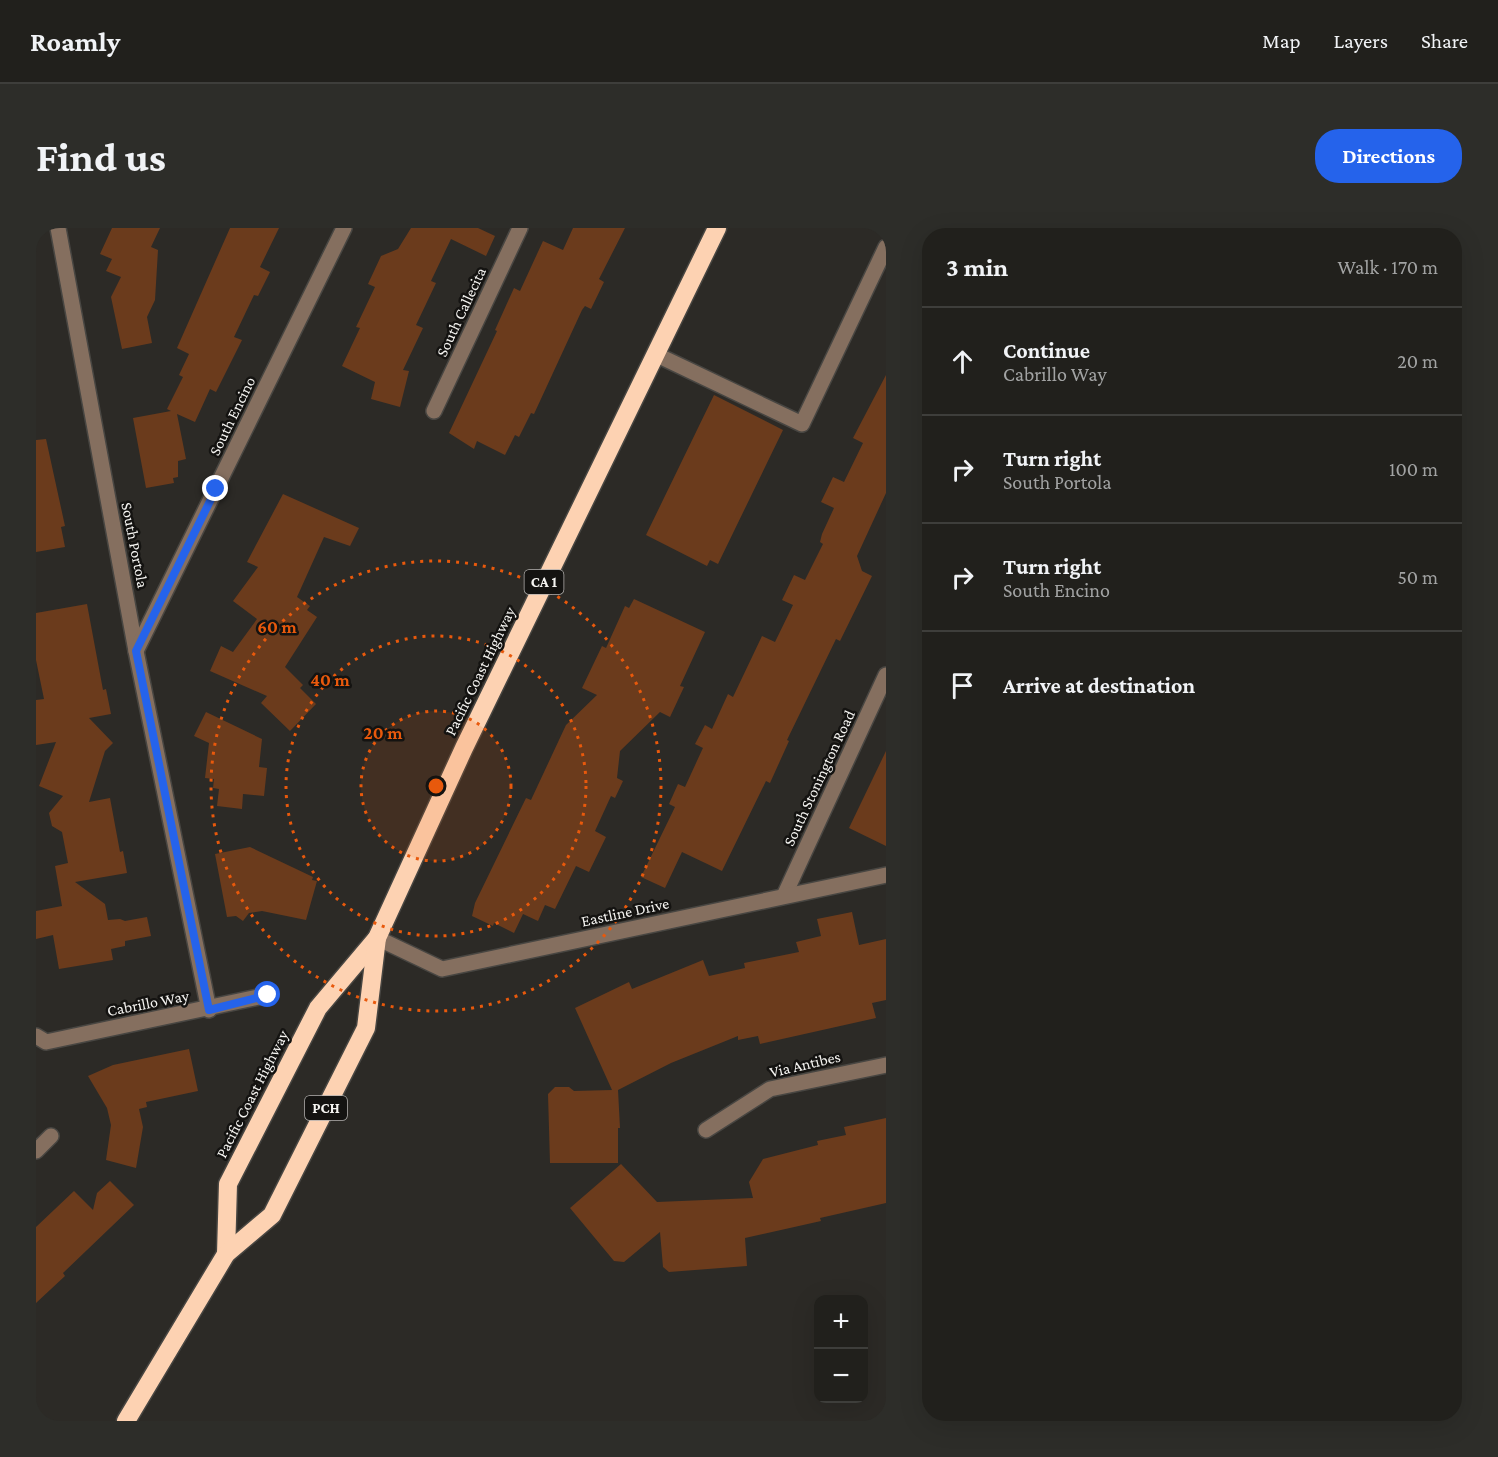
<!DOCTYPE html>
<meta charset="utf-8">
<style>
:root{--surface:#21201c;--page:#2d2d29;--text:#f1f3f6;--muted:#a2a3a3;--line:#3e3e3b;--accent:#2563eb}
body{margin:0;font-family:"Crimson Pro",serif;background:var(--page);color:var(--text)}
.controls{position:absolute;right:18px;bottom:18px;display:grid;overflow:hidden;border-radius:12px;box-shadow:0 6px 24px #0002}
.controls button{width:54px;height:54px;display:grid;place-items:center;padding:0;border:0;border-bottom:2px solid var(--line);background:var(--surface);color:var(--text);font:30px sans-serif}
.stop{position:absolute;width:18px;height:18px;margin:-14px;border:4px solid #2563eb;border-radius:50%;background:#fff}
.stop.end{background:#2563eb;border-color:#fff;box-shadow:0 2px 6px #0008}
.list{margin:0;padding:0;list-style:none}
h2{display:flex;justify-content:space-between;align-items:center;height:78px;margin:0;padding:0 24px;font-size:26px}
h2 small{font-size:20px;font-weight:400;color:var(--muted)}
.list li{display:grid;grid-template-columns:39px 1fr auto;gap:18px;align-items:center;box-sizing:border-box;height:108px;padding:0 24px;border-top:2px solid var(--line)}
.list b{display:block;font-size:22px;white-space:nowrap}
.list p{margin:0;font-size:20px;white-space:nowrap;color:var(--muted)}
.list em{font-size:20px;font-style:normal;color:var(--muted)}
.icon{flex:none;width:33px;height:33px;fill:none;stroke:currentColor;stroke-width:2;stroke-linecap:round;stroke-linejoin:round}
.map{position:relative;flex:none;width:850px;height:1193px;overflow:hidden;border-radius:24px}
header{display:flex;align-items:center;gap:36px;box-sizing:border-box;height:84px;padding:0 30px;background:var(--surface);border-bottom:2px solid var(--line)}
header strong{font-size:28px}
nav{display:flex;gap:33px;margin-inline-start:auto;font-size:21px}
.intro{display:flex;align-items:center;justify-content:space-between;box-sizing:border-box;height:144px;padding:0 36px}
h1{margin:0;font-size:42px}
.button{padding:15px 27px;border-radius:24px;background:var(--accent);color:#fff;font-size:21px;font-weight:700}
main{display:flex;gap:36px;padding:0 36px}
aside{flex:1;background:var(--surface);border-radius:24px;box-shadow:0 6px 24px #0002}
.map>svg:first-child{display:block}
.building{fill:#6b3b1c}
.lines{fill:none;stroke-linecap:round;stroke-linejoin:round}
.minor-casing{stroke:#484642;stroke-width:18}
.highway-casing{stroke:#484642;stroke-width:21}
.minor{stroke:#856f5f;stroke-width:15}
.highway{stroke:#fdd2b2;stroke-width:18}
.route{stroke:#2563eb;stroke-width:8}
.ring{fill:none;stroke:#e8590c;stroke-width:3;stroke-dasharray:3 6}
.labels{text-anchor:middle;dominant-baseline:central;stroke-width:5;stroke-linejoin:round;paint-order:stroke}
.shield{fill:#141311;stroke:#b2b0ae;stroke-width:1.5}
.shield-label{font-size:15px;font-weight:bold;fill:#f5f4f1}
.street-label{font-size:16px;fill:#f5f4f1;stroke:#141311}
.centre{fill:#e8590c;stroke:#141311;stroke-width:3}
.ring-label{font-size:18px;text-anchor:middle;font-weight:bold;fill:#e8590c;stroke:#141311;stroke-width:5;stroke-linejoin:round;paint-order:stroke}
</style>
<header>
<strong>Roamly</strong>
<nav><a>Map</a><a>Layers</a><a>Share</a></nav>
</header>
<div class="intro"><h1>Find us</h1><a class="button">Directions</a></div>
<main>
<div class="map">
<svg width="850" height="1193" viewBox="0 0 850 1193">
<rect width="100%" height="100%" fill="#2c2a26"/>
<g class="building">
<polygon points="76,0 124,0 115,19 122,22 119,72 111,89 116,115 86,121 75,69 85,49 70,43 76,31 64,26"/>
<polygon points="194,0 243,0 224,39 234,44 222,68 218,67 198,109 206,112 180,164 174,161 159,194 141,186 150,231 142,233 142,249 137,250 138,255 110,260 97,190 135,183 131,181 147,149 143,147 153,126 141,120"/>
<polygon points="375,0 442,0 459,8 450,28 415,11 395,53 400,55 380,97 387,100 367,142 373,143 364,179 335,171 339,154 306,138 324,100 320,99 339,59 332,56 345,28 362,21"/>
<polygon points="537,0 589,0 563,51 568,54 555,81 549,78 546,82 498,186 495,185 483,209 479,207 469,227 441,213 438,221 413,205 461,103 459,102 478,60 484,63 507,13 527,22"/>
<polygon points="850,147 850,265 821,328 826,343 836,348 804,413 800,411 751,512 753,513 734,555 730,553 686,643 646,624 629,660 605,649 639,579 633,576 642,556 649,559 666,522 667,520 659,516 669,497 676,501 692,466 697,469 726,408 739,414 757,377 746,372 758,347 769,352 787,316 784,314 786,306 798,280 785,274 797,249 808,254 827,215 817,210"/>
<polygon points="678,167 747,202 682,336 674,332 671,338 610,307"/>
<polygon points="10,211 29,298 25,299 29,319 0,324 0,212"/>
<polygon points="247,266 323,300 314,318 288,309 261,369 274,378 271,382 281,389 249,439 267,457 264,460 280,476 254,503 225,475 231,468 174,443 185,418 197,424 221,391 197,373 222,339 211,334"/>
<polygon points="598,371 669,404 644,458 648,459 634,489 624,484 584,523 581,550 587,553 579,570 575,568 559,603 570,609 553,644 540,638 519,681 509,677 502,693 487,686 478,705 458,695 457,698 436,688 439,675 490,570 495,572 530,497 561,467 546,460 566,418 570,420 589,378 593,380"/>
<polygon points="51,376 67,462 70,461 75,486 53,490 77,515 69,523 53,574 74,570 84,624 87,623 91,645 39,654 69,676 72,692 84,691 89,693 111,689 115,708 89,713 89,718 75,721 77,732 23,741 17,707 0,711 0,683 26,678 19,638 32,635 26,604 16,598 13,585 27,568 3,558 20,514 0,517 0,472 8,471 0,432 0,385"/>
<polygon points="170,484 226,511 223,539 231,540 228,568 207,566 206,581 181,578 183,561 177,560 178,551 169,550 173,515 158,508"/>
<polygon points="850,523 850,618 813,600"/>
<polygon points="214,619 277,649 276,652 281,653 270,692 226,683 213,685 207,693 200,688 191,689 179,626"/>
<polygon points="816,684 823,717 850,711 850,772 836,775 840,790 724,816 722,808 702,812 702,808 635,835 582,862 584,900 582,900 582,935 514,935 512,866 519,859 533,859 538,863 576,862 539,780 593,754 596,761 667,732 673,748 709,740 708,735 763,724 760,714 785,708 781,691"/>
<polygon points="153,821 162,863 110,874 111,879 103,881 107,899 100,940 70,932 75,897 71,880 52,848 77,837"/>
<polygon points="850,890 850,975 784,990 785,993 709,1010 711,1038 633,1044 627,1039 624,1004 588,1034 578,1033 534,980 585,936 621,974 717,970 713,954 727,931 782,917 781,913 810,907 808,899"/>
<polygon points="74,953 98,977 27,1045 29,1048 0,1075 0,999 38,963 57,982 61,965"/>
</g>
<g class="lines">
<g class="minor-casing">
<g id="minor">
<polyline points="22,0 100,423 173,782"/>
<polyline points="619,126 766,196 850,19"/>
<polyline points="398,183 484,0"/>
<polyline points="100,423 308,0"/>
<polyline points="748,668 850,447"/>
<polyline points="341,710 406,741 850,647"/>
<polyline points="0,808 10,814 232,767"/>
<polyline points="670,902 734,861 850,837"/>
<polyline points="0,923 15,908"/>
</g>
</g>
<g class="highway-casing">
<g id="highway">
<polyline points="190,1026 192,956 282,780 341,710 428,520 681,0"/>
<polyline points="90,1193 190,1026 236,987 330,800 341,710"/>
</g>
</g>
<use href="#minor" class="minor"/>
<use href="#highway" class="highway"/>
</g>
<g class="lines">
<polyline class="route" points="180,261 100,423 173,782 232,767"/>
</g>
<circle cx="400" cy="558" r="75" fill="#e8590c" fill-opacity=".12"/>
<g class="ring">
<circle cx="400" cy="558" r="75"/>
<circle cx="400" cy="558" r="150"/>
<circle cx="400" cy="558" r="225"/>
</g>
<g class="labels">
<g class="shield">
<rect x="488.5" y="342" width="39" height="24" rx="4.5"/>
<rect x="269" y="868" width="42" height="24" rx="4.5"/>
</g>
<g class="shield-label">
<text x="508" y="354">CA 1</text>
<text x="290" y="880">PCH</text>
</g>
<g class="street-label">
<text transform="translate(425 84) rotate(-65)">South Callecita</text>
<text transform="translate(196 188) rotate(-64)">South Encino</text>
<text transform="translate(99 317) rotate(79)">South Portola</text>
<text transform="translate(444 443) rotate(-64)">Pacific Coast Highway</text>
<text transform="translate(783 550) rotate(-65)">South Stonington Road</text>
<text transform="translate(589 684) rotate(-12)">Eastline Drive</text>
<text transform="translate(112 775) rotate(-11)">Cabrillo Way</text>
<text transform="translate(769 836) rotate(-13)">Via Antibes</text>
<text transform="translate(216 866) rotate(-63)">Pacific Coast Highway</text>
</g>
</g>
<circle cx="400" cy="558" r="9" class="centre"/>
<g class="ring-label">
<text x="241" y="405">60 m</text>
<text x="294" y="458">40 m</text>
<text x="347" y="511">20 m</text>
</g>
</svg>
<div class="controls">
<button>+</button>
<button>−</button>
</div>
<div class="stop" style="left:232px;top:767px"></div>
<div class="stop end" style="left:180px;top:261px"></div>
</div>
<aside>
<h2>3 min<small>Walk · 170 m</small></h2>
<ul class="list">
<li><svg class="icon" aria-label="ahead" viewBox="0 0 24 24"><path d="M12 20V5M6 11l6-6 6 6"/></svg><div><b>Continue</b><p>Cabrillo Way</p></div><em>20 m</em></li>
<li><svg class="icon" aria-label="right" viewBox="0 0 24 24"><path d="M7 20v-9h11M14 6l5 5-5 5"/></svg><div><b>Turn right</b><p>South Portola</p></div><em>100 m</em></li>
<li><svg class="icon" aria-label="right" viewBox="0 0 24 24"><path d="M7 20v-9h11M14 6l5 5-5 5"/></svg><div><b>Turn right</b><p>South Encino</p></div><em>50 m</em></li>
<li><svg class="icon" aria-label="arrive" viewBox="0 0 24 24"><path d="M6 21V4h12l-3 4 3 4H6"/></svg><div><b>Arrive at destination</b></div></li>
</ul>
</aside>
</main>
